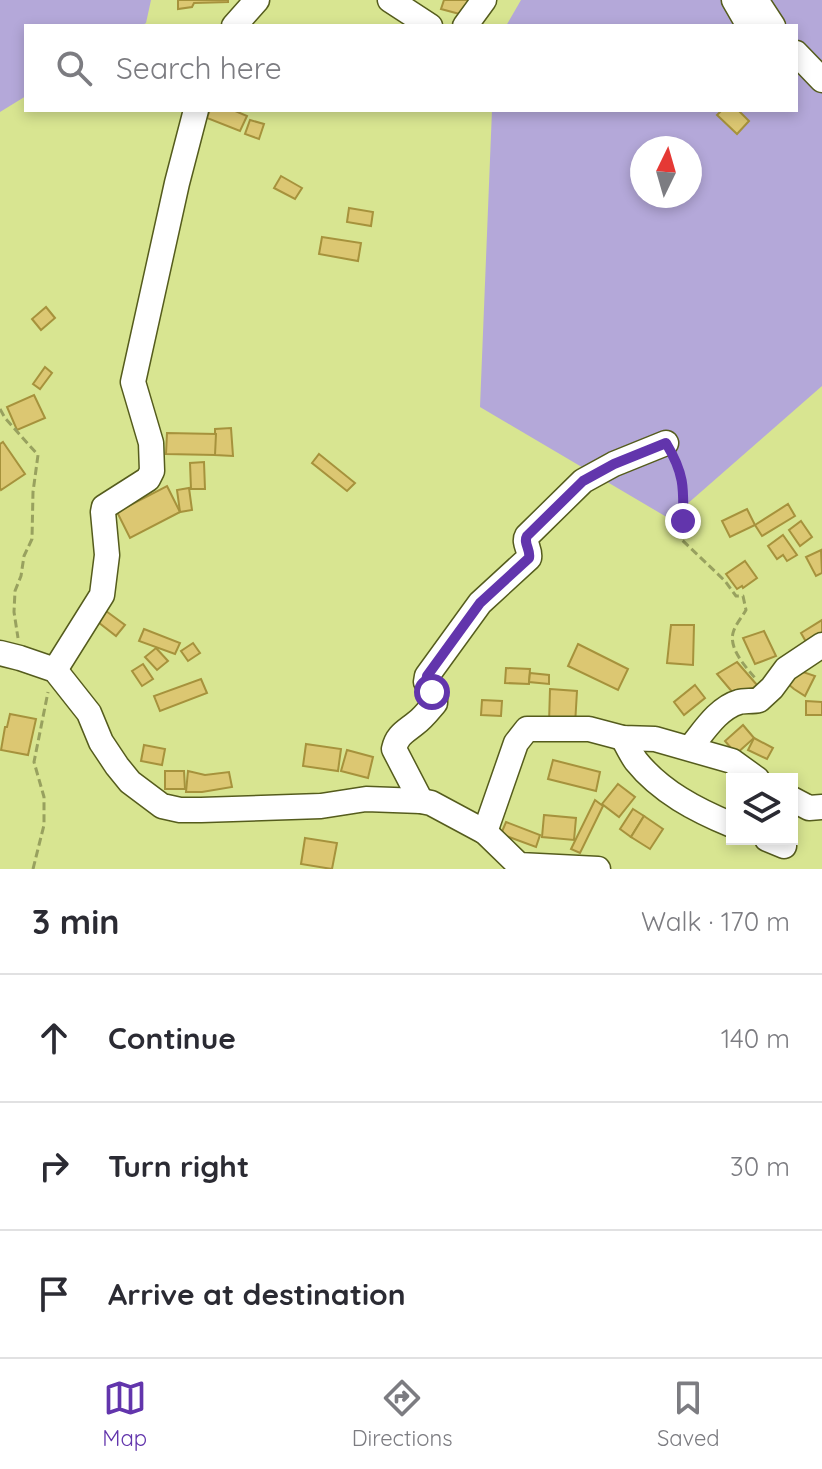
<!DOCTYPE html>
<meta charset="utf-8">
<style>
:root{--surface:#fff;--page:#f2f2f3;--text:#2b2b33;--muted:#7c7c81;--line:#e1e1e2;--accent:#6235ac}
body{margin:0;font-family:Quicksand,sans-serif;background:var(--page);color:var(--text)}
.controls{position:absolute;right:24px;bottom:24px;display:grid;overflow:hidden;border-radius:0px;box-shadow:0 4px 12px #0003}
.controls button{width:72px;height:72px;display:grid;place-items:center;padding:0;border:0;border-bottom:2px solid var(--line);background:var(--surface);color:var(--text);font:40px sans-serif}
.compass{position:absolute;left:630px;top:136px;width:72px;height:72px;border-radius:50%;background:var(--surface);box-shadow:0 4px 12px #0003;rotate:5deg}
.stop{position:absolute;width:24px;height:24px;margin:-18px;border:6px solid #6235ac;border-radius:50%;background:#fff}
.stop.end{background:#6235ac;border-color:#fff;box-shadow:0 2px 8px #0008}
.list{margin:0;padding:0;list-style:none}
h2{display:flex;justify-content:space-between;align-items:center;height:104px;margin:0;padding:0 32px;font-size:34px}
h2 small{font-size:26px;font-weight:400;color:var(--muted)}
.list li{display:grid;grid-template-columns:52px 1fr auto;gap:24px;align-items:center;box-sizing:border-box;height:128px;padding:0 32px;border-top:2px solid var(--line)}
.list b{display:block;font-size:30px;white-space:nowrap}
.list em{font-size:26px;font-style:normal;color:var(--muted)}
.icon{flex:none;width:44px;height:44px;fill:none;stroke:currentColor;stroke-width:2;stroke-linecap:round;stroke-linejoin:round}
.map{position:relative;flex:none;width:822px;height:869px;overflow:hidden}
.search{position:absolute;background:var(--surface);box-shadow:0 4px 12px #0003;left:24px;right:24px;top:24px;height:88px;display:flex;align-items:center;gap:20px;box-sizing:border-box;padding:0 28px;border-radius:0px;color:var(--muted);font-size:30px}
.sheet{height:488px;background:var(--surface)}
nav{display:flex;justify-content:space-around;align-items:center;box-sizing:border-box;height:112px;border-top:2px solid var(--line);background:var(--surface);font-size:22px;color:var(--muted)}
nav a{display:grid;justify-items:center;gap:4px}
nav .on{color:var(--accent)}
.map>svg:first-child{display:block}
.green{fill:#b4a8d9;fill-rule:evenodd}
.building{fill:#dcc772;stroke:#a6923c;stroke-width:2}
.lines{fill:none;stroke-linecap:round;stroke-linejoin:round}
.minor-casing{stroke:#555c1d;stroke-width:27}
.path{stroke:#98a15f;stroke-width:3;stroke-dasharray:8 4;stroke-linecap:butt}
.minor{stroke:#fff;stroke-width:24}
.route{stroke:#6235ac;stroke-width:10}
</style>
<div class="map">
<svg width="822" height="869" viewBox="0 0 822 869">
<rect width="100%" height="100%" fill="#d8e591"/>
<g class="green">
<polygon points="0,0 151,0 146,23 141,26 26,26 26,96 0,112"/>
<path d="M 521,0 L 822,0 L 822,386 L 670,519 L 480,407 L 492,110 L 796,110 L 796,26 L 506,26 ZM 642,148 L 690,148 L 690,196 L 642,196 Z"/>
</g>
<g class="building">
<polygon points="178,0 228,0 228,2 194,3 192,7 178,9"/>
<polygon points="444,0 472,0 467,16 441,9"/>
<polygon points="210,110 233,110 247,116 240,131 207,118"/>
<polygon points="722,110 738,110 749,121 737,134 717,115"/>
<polygon points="250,120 264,124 259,139 245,134"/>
<polygon points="281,176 302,188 295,199 274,188"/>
<polygon points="349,208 373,212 371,226 347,222"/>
<polygon points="322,237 361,243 358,261 319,254"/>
<polygon points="46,307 55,318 41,330 32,319"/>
<polygon points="45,367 52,373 40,389 33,384"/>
<polygon points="34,395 45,418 17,430 7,407"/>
<polygon points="231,428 233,456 215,455 215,429"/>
<polygon points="167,433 216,434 215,455 166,454"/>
<polygon points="3,442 25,474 1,490 0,488 0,444"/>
<polygon points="319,454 355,483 347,491 312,463"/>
<polygon points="204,462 205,489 191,489 190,463"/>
<polygon points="167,486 180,512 130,538 117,512"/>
<polygon points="189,488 192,510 180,512 177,490"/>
<polygon points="788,504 795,516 762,536 755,525"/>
<polygon points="747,509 755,525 730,537 722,521"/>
<polygon points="801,521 812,537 800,546 789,530"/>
<polygon points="783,535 797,555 787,561 783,555 777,559 768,546"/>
<polygon points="821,550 822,573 816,576 806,557"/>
<polygon points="745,561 757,578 743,588 742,586 737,589 726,574"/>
<polygon points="106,611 125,625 116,636 98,622"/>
<polygon points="822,620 822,639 809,647 801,633"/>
<polygon points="671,625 694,625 693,665 667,663"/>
<polygon points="144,629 180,643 175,654 139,641"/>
<polygon points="764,631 776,656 755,664 743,638"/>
<polygon points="193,643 200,653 188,661 181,651"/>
<polygon points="578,644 628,669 618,690 568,666"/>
<polygon points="156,648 168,661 157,670 145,657"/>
<polygon points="737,662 757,685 739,700 717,674"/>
<polygon points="143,664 153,679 142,686 132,671"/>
<polygon points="506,668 530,669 529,684 505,683"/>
<polygon points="797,670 815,676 805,696 794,689 787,683"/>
<polygon points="530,673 549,675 549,684 529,682"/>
<polygon points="201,679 207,693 160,711 154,696"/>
<polygon points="695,685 705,698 684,715 674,702"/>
<polygon points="550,689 577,691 575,725 549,723"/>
<polygon points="482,700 502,701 501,716 481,715"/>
<polygon points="806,701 822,702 822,715 806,715"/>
<polygon points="10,714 36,719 28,755 1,750 5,727 7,727"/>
<polygon points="743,725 754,738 736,754 725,741"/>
<polygon points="754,738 773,748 767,759 748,750"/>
<polygon points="306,744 341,749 338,771 303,766"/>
<polygon points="144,745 165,749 162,765 141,761"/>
<polygon points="347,750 373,757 368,778 341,771"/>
<polygon points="553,760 600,772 596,791 548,779"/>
<polygon points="165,771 184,771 185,789 165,789"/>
<polygon points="188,771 205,775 229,772 232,787 202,792 186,792"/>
<polygon points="618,784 635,797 619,817 602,804"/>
<polygon points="595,800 603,806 580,853 571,849"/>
<polygon points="633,809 644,816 631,837 620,829"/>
<polygon points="544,815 576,818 574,840 542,837"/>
<polygon points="644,816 663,829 650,849 631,837"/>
<polygon points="506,822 540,835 536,847 501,834"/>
<polygon points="305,838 337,843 332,869 301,864"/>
</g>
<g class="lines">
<g class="minor-casing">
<g id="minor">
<polyline points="390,0 430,26"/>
<polyline points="734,0 749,26"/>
<polyline points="756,0 773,26"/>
<polyline points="234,26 257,0"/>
<polyline points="465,26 484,0"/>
<polyline points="796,53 822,80"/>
<polyline points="0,653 20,658 55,670 89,713 101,742 117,766 130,782 162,806 180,810 201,810 321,806 366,799 421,801 431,803 485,832 519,865 598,869"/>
<polyline points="55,670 102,595 107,555 103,512 104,507 148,479 152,471 151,443 133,382 177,183 196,110"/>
<path d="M 623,738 C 627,746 631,754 636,761 C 661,792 696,810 732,825"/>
<path d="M 690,748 C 704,731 718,708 739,702 C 745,700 752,702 759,700 L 772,688 L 786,669 L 822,645"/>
<polyline points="792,799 809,808 822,807"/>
<path d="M 421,801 L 394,749 C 397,735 405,732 416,723 C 423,718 429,710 435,703 L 435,696 L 426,682 L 427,676 L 480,603 L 529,558 C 531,550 523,543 527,536 L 583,481 L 614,464 L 666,443"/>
<polyline points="485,832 516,743 527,729 589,729 623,738 655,739 732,761 757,779"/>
<polyline points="767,839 784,846"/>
</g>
</g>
<g class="path">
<polyline points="0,409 5,418 38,455 33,492 32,539 24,556 21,576 15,591 14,612 18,638"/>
<path d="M 676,459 C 687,484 685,512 680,538 L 725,581 L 736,596 L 743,596 L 746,610 C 742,617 735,625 733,633 C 729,649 745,666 755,678"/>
<polyline points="33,869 44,825 44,797 34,762 48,692"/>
</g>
<use href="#minor" class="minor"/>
</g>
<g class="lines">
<path class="route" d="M 432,692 L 426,682 L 427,676 L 480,603 L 529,558 C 531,550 523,543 527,536 L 583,481 L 614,464 L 666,443 C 684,473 684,487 683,521"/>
</g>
</svg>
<div class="controls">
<button><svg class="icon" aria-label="layers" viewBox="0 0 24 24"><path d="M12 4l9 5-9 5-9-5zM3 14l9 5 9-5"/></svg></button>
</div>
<svg class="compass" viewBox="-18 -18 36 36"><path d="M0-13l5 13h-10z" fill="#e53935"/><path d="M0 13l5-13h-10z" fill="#7c7c81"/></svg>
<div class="stop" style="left:432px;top:692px"></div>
<div class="stop end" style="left:683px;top:521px"></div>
<div class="search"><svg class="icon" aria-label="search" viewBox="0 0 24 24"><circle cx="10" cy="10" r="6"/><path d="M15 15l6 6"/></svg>Search here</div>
</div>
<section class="sheet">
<h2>3 min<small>Walk · 170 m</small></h2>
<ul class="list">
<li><svg class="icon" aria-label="ahead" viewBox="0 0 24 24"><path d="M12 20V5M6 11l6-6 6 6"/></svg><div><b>Continue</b></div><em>140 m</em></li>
<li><svg class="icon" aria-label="right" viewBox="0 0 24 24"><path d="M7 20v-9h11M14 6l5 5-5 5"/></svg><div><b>Turn right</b></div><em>30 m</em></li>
<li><svg class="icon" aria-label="arrive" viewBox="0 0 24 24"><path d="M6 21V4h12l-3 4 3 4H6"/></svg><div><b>Arrive at destination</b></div></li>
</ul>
</section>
<nav>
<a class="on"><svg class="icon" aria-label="map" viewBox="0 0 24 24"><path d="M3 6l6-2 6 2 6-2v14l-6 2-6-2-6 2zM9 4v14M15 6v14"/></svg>Map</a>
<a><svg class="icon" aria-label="directions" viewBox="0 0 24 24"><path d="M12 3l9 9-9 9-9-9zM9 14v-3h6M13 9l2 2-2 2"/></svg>Directions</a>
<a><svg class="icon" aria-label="saved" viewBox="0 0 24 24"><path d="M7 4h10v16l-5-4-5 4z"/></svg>Saved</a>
</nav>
